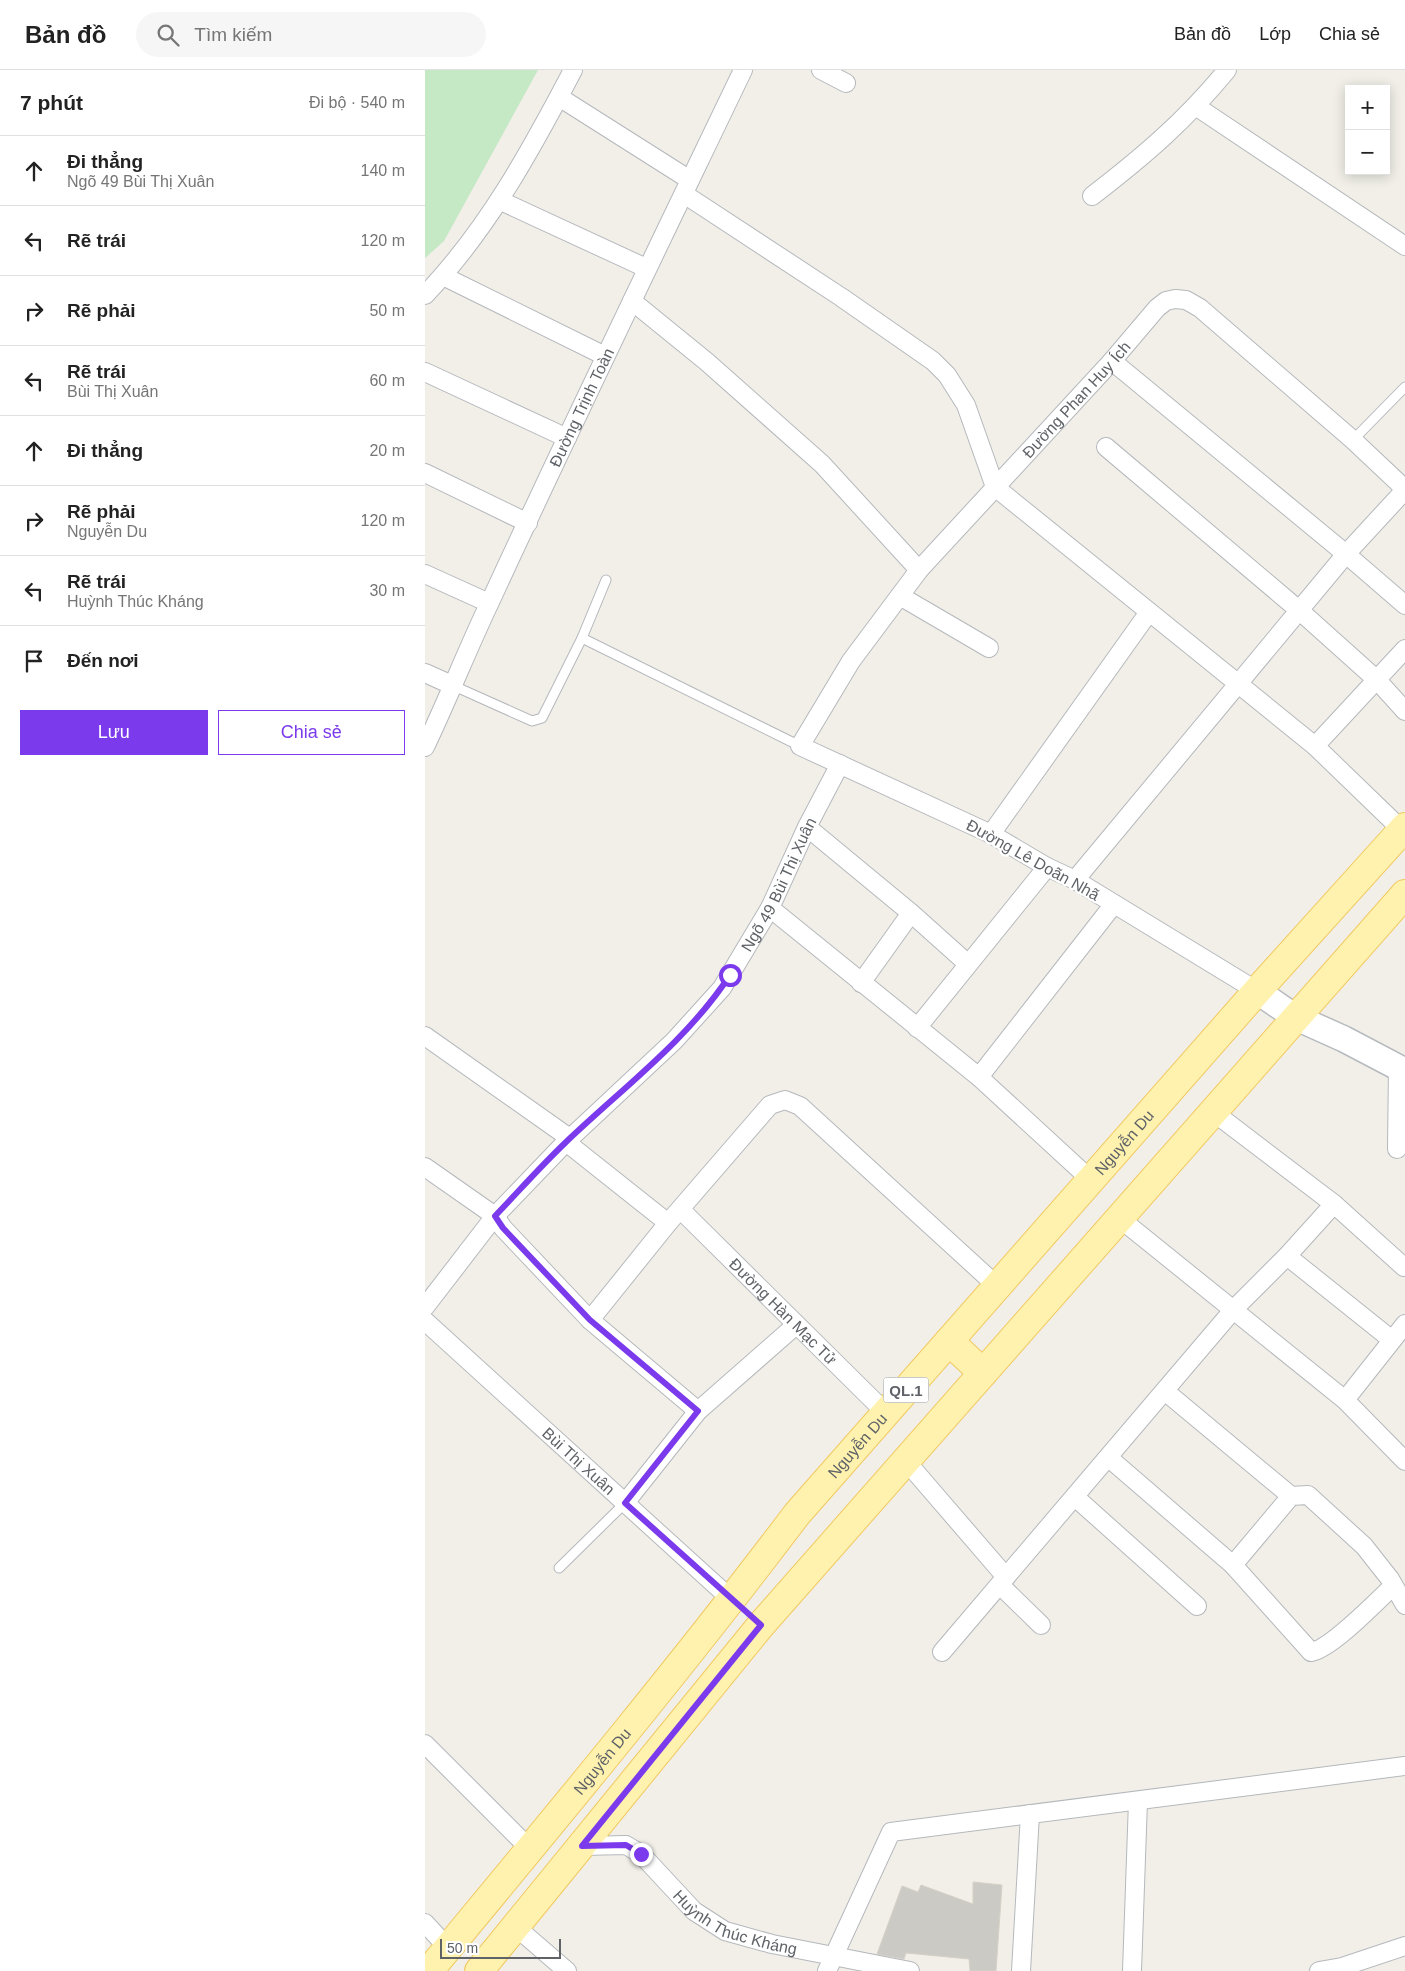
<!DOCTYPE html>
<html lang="vi">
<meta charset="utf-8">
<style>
:root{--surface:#fff;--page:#f6f6f6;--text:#222;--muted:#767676;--line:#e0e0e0;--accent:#7c3aed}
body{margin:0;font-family:Arial,sans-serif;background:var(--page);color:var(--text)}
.controls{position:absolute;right:15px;top:15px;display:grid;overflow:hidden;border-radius:0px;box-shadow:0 2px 12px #0003}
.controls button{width:45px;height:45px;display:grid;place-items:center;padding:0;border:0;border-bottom:1px solid var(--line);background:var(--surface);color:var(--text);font:25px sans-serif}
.scale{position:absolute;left:15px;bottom:12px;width:121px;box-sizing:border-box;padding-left:5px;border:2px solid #5f6368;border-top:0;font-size:14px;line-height:18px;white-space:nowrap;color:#5f6368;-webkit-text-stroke:4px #fff;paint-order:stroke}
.stop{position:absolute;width:15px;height:15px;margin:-11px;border:4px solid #7c3aed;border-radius:50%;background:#fff}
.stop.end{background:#7c3aed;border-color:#fff;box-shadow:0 1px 5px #0008}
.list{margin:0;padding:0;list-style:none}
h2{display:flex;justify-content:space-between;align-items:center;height:65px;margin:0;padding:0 20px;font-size:21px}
h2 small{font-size:16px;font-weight:400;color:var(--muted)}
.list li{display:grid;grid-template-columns:32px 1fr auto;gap:15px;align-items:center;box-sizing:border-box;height:70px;padding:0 20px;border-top:1px solid var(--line)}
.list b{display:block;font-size:19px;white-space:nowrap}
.list p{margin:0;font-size:16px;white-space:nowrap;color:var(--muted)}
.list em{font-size:16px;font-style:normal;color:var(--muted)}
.actions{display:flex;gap:10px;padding:15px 20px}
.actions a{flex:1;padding:11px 0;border:1px solid var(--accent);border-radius:0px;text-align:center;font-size:18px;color:var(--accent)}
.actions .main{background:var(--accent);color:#fff}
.icon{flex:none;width:28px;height:28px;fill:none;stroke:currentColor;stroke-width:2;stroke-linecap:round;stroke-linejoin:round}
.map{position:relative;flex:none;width:980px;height:1901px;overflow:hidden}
header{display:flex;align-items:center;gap:30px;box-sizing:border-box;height:70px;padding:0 25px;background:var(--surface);border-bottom:1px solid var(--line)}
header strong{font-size:24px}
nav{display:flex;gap:28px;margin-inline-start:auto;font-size:18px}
.search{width:350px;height:45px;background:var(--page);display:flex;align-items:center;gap:12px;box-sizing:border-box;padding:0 18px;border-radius:28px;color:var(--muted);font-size:19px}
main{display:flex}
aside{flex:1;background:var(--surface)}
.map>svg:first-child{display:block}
.green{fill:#c5e8c5}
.building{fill:#cccac5;stroke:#d6d1c6}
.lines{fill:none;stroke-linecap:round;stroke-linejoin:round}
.lane-casing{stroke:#b5b8bc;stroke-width:11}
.street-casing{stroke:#b5b8bc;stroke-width:20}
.secondary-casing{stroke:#b6babf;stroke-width:28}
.primary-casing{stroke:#f2c960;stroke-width:30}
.lane{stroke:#fff;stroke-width:9}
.street{stroke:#fff;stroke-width:18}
.secondary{stroke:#fff;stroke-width:25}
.primary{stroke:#fff2af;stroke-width:28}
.route{stroke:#7c3aed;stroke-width:6}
.labels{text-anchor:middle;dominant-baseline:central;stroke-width:4.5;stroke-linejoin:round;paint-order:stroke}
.shield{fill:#fff;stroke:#8f9295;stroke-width:1}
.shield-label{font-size:15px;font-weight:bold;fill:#5f6368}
.street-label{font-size:16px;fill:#5f6368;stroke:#fff}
</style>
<header>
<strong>Bản đồ</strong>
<div class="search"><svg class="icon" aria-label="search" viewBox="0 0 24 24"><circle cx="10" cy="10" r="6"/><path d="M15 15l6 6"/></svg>Tìm kiếm</div>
<nav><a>Bản đồ</a><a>Lớp</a><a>Chia sẻ</a></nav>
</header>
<main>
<aside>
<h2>7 phút<small>Đi bộ · 540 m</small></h2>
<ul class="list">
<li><svg class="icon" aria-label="ahead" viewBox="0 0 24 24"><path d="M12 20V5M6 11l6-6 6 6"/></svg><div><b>Đi thẳng</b><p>Ngõ 49 Bùi Thị Xuân</p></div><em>140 m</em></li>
<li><svg class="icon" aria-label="left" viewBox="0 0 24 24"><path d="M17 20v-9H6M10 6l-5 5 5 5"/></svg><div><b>Rẽ trái</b></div><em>120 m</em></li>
<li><svg class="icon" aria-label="right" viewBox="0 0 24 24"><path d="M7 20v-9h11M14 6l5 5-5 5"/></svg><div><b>Rẽ phải</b></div><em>50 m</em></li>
<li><svg class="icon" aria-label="left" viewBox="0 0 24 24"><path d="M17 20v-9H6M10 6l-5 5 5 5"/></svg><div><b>Rẽ trái</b><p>Bùi Thị Xuân</p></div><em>60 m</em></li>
<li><svg class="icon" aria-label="ahead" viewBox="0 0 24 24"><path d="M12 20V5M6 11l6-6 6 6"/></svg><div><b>Đi thẳng</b></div><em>20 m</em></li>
<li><svg class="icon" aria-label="right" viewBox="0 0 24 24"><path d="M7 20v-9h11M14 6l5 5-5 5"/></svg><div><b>Rẽ phải</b><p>Nguyễn Du</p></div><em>120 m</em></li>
<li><svg class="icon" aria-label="left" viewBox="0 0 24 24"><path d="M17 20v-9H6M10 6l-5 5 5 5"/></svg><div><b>Rẽ trái</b><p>Huỳnh Thúc Kháng</p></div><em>30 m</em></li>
<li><svg class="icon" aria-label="arrive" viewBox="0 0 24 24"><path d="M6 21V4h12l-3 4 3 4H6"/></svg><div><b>Đến nơi</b></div></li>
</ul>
<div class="actions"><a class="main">Lưu</a><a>Chia sẻ</a></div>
</aside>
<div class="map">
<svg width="980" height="1901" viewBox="0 0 980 1901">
<rect width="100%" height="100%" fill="#f1efe8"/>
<polygon class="green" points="0,0 113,0 19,171 0,188"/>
<polygon class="building" points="548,1812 577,1815 571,1901 545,1901 544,1889 481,1883 479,1889 452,1884 477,1816 493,1822 496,1815 548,1834"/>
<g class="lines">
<g class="lane-casing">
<g id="lane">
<polyline points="928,370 980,317"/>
<polyline points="157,568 375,676"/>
<polyline points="29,616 107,651 117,648 157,568 181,510"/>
<polyline points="134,1498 200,1433"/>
</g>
</g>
<g class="street-casing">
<g id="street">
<polyline points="396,0 421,13"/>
<polyline points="134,27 265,110"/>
<polyline points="772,37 980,176"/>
<polyline points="259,124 416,227 508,291 522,305 541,335 570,417 890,676 977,760"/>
<path d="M 667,126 C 719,86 761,50 802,0"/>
<polyline points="76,131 221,198"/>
<polyline points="18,206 180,286"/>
<path d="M 0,225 C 63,159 106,80 148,0"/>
<polyline points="207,231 282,292 397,394 494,500"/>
<polyline points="687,291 921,484 980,535"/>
<polyline points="0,302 142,368"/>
<polyline points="681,377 875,541 952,610 980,641"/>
<polyline points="0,403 103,453"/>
<polyline points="0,504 64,533"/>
<polyline points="475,526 564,578"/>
<polyline points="0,603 29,616"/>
<polyline points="890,676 980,579"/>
<path id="s1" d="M 0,677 C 23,629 42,580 65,532 C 147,354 233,177 318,0"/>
<polyline points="382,757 486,843 543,894"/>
<polyline points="566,764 724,542"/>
<polyline points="650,810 921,484 980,420"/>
<polyline points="345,838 554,1007 666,1110"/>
<polyline points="436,913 486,843"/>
<path id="s2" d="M 832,921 L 650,810 L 622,797 L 566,764 L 375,676 L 426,591 L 494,500 L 687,291 L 732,238 L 741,231 L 750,229 L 761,230 L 775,238 L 928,370 L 980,419"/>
<polyline points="492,958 622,797"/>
<polyline points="0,966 146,1069"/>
<polyline points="554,1007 689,834"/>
<polyline points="787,1041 909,1134 979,1197"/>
<polyline points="141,1072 243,1153"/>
<polyline points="972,1079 973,998"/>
<polyline points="0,1097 70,1146 78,1158 165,1250 273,1341"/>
<path id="s3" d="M 256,1140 L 461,1343"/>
<polyline points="693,1147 920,1330 980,1391"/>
<polyline points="862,1186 909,1134"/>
<path id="s4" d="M 0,1237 L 70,1146 L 141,1072 L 249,971 L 297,918 L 345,838 L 382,757 L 415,694"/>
<polyline points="165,1250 243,1153 345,1035 360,1030 375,1036 572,1216"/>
<path id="s5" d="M 0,1251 L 307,1530"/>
<polyline points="741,1322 866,1426"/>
<polyline points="920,1330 980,1254"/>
<path d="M 684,1388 L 808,1495 L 886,1582 C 906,1579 951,1532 968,1516"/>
<polyline points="481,1391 581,1507"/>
<polyline points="650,1427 772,1536"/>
<polyline points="200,1433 273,1341 371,1255"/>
<polyline points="808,1495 866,1426 883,1425 939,1476 965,1509 980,1535"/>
<polyline points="575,1515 616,1555"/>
<polyline points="517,1582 809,1239 862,1186 967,1270"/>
<polyline points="0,1674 105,1779"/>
<path id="s6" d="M 157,1776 L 201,1775 L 216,1784 L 269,1841 L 300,1861 L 347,1874 L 485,1901"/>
<polyline points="0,1853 23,1878"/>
<polyline points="91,1857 142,1901"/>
<polyline points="402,1901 466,1762 980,1696"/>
<polyline points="596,1901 605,1744"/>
<polyline points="707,1901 713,1731"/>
<polyline points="894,1901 917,1897 980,1876"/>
</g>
</g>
<g class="secondary-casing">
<polyline id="secondary" points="832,921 870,947 919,969 980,1001"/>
</g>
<g class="primary-casing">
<g id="primary">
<polyline points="524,1271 558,1303"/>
<path id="s7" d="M 4,1901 C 129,1750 254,1600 372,1444 L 832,921 L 980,757"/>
<polyline points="54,1901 336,1555 980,824"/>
</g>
</g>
<use href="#lane" class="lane"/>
<use href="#street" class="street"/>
<use href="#secondary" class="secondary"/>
<use href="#primary" class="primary"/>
</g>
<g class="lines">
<path class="route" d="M 216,1784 L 201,1775 L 157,1776 L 336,1555 L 200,1433 L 273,1341 L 165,1250 L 78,1158 L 70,1146 C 93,1122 115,1097 139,1074 C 195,1020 262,971 305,905"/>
</g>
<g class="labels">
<rect class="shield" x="458.5" y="1307.5" width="45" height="25" rx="4"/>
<g class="shield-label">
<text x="481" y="1320">QL.1</text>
</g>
<g class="street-label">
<text stroke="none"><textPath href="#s2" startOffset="964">Đường Phan Huy Ích</textPath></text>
<text stroke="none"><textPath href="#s1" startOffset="374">Đường Trịnh Toàn</textPath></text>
<text transform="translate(608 790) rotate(29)">Đường Lê Doãn Nhã</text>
<text stroke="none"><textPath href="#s4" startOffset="555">Ngõ 49 Bùi Thị Xuân</textPath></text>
<text stroke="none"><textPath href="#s7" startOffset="1082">Nguyễn Du</textPath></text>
<text stroke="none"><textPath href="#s3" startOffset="144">Đường Hàn Mạc Tử</textPath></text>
<text stroke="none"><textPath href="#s7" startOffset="678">Nguyễn Du</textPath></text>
<text stroke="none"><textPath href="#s5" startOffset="208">Bùi Thị Xuân</textPath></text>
<text stroke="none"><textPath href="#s7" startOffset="272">Nguyễn Du</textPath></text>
<text stroke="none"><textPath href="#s6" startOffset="182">Huỳnh Thúc Kháng</textPath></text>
</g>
</g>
</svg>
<div class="controls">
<button>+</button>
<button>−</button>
</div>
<div class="scale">50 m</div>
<div class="stop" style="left:305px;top:905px"></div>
<div class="stop end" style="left:216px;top:1784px"></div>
</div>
</main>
